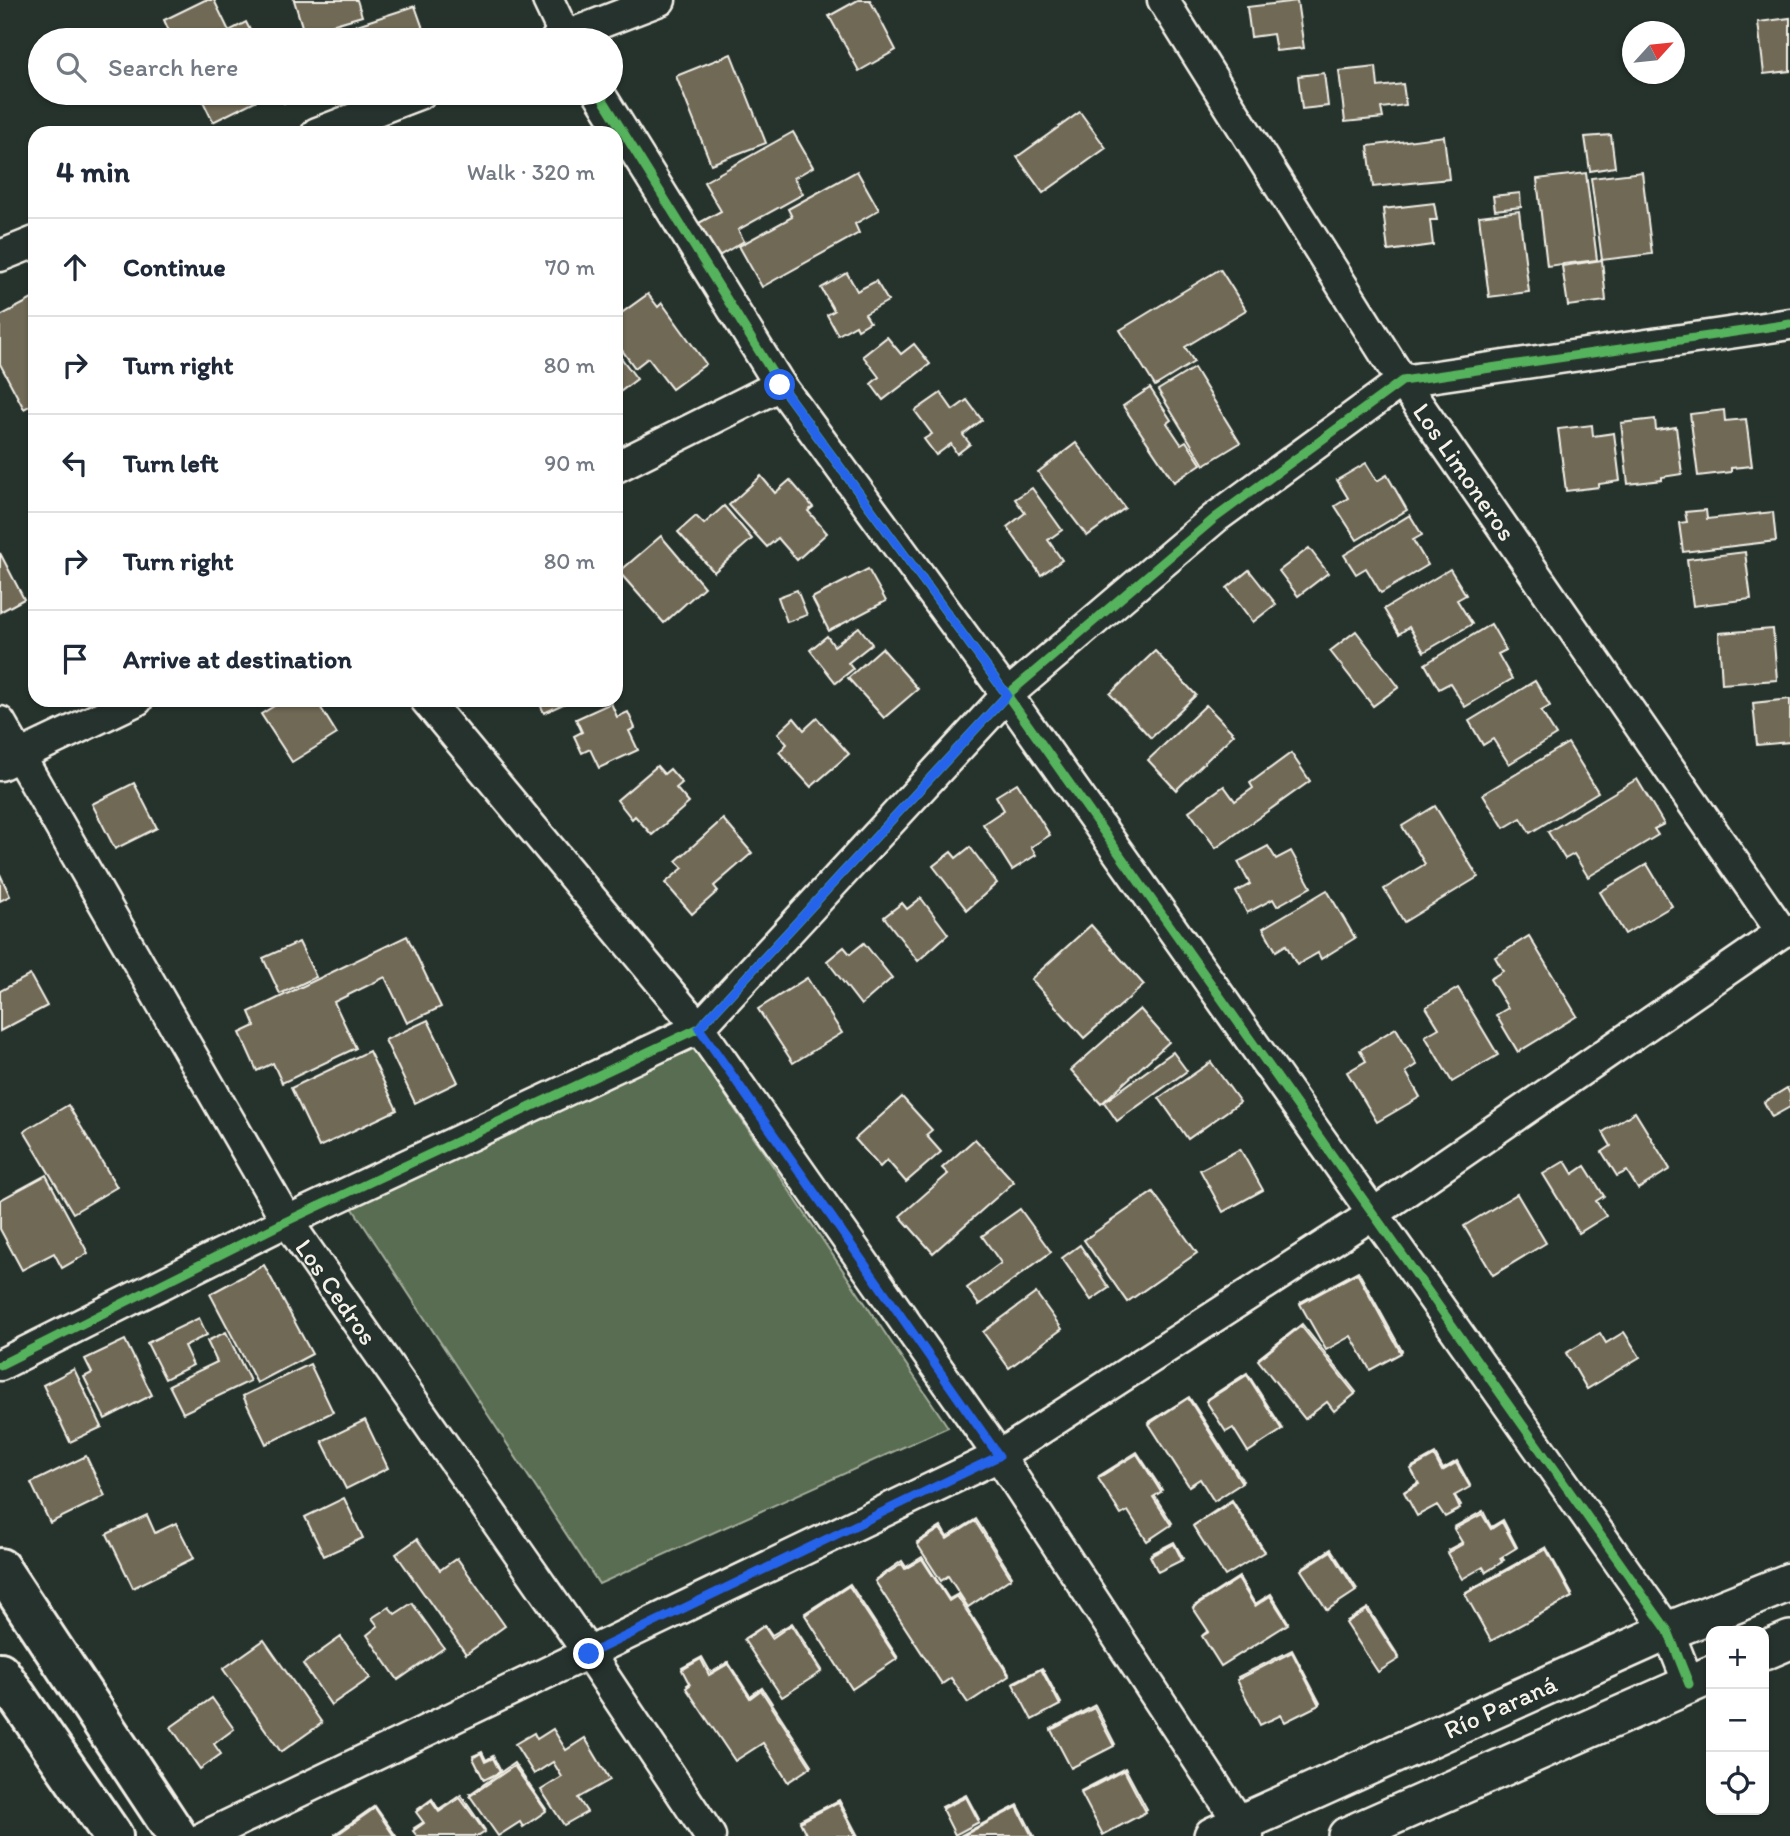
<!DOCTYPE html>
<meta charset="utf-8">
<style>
:root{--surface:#fff;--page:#f6f6f7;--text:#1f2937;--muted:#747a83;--line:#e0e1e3}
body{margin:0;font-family:Itim,sans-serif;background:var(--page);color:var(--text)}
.controls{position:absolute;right:21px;bottom:21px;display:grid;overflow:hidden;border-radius:14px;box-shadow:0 2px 5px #0004}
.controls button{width:63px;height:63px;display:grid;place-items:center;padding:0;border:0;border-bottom:2px solid var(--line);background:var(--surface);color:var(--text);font:35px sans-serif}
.compass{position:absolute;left:1622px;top:21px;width:63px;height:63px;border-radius:50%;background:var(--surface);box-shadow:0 2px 5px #0004;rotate:63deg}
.stop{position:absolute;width:21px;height:21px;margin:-16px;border:5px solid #2563eb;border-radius:50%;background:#fff}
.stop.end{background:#2563eb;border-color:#fff;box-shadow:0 2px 7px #0008}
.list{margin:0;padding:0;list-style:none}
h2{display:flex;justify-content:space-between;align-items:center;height:91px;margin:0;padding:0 28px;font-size:30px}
h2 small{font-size:23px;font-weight:400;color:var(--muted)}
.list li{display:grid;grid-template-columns:46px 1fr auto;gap:21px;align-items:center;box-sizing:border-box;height:98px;padding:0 28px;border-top:2px solid var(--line)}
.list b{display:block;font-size:26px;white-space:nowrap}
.list em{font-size:23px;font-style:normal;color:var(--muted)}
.icon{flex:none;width:38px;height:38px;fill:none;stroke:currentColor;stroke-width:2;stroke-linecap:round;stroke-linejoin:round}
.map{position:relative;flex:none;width:1790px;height:1836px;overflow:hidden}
.search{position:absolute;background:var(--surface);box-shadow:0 2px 5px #0004;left:28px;top:28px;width:595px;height:77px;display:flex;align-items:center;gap:18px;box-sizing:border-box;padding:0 24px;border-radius:38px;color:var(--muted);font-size:26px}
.panel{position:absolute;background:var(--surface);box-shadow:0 2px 5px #0004;left:28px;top:126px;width:595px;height:581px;border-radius:21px}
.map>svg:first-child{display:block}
.green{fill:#586d51;stroke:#a6af9c;stroke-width:2}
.building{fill:#6f6957;stroke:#f4f1e8;stroke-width:2}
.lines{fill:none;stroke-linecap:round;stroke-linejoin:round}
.minor-casing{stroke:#f4f1e8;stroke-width:35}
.tertiary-casing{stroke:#f4f1e8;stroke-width:42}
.secondary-casing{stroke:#f4f1e8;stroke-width:44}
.minor{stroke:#26332d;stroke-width:30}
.tertiary{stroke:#26332d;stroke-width:37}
.secondary{stroke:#26332d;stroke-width:38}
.cycleway-casing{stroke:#26332d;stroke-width:13}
.cycleway{stroke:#56b35d;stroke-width:9}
.route{stroke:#2563eb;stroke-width:9}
.labels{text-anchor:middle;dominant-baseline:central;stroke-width:7;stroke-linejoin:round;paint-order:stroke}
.street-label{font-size:26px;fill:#f4f1e8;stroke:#26332d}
</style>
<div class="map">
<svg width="1790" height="1836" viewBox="0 0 1790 1836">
<rect width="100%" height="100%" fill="#26332d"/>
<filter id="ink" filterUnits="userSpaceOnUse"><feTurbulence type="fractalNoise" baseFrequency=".0143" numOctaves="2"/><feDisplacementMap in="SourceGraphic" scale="14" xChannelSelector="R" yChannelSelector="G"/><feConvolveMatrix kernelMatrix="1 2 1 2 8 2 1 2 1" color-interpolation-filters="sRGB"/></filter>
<g filter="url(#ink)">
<polygon class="green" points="675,1020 948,1427 599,1584 336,1183"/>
<g class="building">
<polygon points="205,0 214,0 229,31 246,22 255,40 173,40 164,20"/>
<polygon points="294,0 357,0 362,16 304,33"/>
<polygon points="858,0 870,0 896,50 859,71 829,16"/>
<polygon points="1297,1 1304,48 1276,51 1273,34 1251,37 1247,7"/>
<polygon points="415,6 427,40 352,40 348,28"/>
<polygon points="1790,18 1790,71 1764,74 1758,22"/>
<polygon points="731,54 766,143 711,164 676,76"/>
<polygon points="1376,67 1378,87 1403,84 1406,105 1381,108 1383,118 1345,122 1339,71"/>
<polygon points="1324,73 1328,106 1302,109 1298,76"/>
<polygon points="199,93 259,93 261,98 213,122"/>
<polygon points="279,93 306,93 284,103"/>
<polygon points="1080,112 1106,148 1043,193 1017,157"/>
<polygon points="793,132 813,167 794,178 803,194 738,230 744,241 717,257 699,223 721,211 704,182"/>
<polygon points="1611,135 1615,167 1590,171 1585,137"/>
<polygon points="1444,136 1449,179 1373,187 1368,146"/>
<polygon points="857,171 879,210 855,224 859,233 762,287 739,246 792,217 788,209"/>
<polygon points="1642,172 1652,254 1602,260 1591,178"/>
<polygon points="1586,173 1597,260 1547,266 1537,179"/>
<polygon points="1520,193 1521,207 1495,210 1493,196"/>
<polygon points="1434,203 1437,220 1430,220 1433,245 1388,251 1383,209"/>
<polygon points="1519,211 1529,292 1489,297 1479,216"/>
<polygon points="1602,260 1606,301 1568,306 1562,266"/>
<polygon points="1220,269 1246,310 1185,347 1194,362 1155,386 1120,330"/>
<polygon points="847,273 857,291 876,281 888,301 865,314 870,322 858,329 856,325 838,335 827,315 834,311 821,288"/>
<polygon points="648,294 658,307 662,303 706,364 672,389 648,358 635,368 616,342 616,317"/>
<polygon points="32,299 35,303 35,403 24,409 0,364 0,316"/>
<polygon points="887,337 901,354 914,344 930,364 883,400 871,384 879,377 863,356"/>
<polygon points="616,351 637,379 616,395"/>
<polygon points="1194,368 1240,443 1204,465 1158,390"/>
<polygon points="1150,388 1171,420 1167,423 1181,444 1186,441 1201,464 1174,482 1123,406"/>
<polygon points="941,393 953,410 967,400 982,420 963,435 970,444 957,454 951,444 936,455 924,439 932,434 915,411"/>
<polygon points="1724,410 1725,421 1746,419 1752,466 1731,468 1731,472 1698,476 1690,414"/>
<polygon points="1655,419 1656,430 1676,427 1682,474 1662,477 1662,480 1628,484 1621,423"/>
<polygon points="1592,425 1593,436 1614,433 1620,481 1599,484 1599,487 1566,491 1558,429"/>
<polygon points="1076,443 1125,508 1087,536 1038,472"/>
<polygon points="1366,463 1377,481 1387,475 1407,510 1357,540 1335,506 1348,498 1337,480"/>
<polygon points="761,476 775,493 790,480 813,507 808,511 827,533 797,560 778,538 767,547 729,505"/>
<polygon points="1032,488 1062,530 1048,540 1062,560 1041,575 1007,527 1025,513 1015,499"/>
<polygon points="724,506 752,539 714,572 678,532 696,516 704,524"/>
<polygon points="1706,510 1707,519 1773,512 1776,541 1683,552 1679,523 1687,522 1685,512"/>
<polygon points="1410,515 1422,535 1413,540 1428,565 1381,593 1366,568 1356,574 1344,555"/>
<polygon points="661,536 704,587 664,623 619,572"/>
<polygon points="1309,548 1328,573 1298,596 1279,571"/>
<polygon points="1745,552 1751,599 1693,606 1687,559"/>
<polygon points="0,553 24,599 0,612"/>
<polygon points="868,569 886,601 829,631 812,598"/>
<polygon points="1450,569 1466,595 1457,600 1472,624 1424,652 1409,627 1399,634 1384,609"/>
<polygon points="1249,570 1276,604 1253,622 1227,588"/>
<polygon points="797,590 807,615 787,622 778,597"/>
<polygon points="1491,624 1506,650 1498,654 1512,679 1465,707 1450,683 1439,689 1425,664"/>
<polygon points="859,627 872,644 848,663 853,669 836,683 810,650 827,636 834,646"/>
<polygon points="1773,629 1777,680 1722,684 1719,633"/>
<polygon points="1356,631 1399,687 1373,706 1330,651"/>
<polygon points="882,648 918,689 884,718 848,678"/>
<polygon points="1155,651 1196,695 1151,738 1110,694"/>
<polygon points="1535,681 1550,706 1541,711 1556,735 1509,764 1493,739 1483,745 1469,721"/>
<polygon points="1790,699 1790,742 1757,745 1753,703"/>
<polygon points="284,700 316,700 337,734 292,762 261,714"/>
<polygon points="538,700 572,700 544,713"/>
<polygon points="611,703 617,717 628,712 635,728 629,731 638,750 599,768 590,749 582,753 574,736 582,732 576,719"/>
<polygon points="1206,705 1234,734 1176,790 1148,760"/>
<polygon points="794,718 804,730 817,718 849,754 811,787 779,752 787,744 778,733"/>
<polygon points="1568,743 1598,792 1530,833 1521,818 1504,828 1483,794"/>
<polygon points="1291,753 1310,781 1216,848 1189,811 1224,786 1235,801 1253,788 1250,783"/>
<polygon points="657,766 664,774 670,769 682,783 676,788 689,803 652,835 635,816 632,819 617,800"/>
<polygon points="1637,779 1664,824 1654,829 1658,835 1588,877 1574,854 1565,859 1548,832"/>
<polygon points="134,783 157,828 115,849 92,804"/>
<polygon points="1017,783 1050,835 1031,847 1036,855 1012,870 983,824 1004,810 996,796"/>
<polygon points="1435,806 1478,877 1404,922 1384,889 1425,864 1402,826"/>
<polygon points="723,819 752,853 714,886 718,891 692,914 665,883 683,868 676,861"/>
<polygon points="1268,846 1276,859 1291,851 1311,887 1277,906 1273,899 1247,913 1236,892 1250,884 1238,862"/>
<polygon points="970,847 997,883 967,910 933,866 951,852 956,858"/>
<polygon points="1647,864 1672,906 1625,934 1600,892"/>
<polygon points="0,874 10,896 0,901"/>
<polygon points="1327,890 1355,938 1321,959 1318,953 1297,965 1286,945 1276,951 1263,928"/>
<polygon points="921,898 948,934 918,961 884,917 902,903 907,909"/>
<polygon points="1091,925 1144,985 1084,1038 1031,979"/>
<polygon points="407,936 441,1007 407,1023 385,977 334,1002 356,1048 282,1083 273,1063 257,1071 240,1033 255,1026 249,1012"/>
<polygon points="1529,936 1577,1016 1518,1052 1496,1015 1508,1008 1490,979 1503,971 1495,957"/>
<polygon points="299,942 316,977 280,994 263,958"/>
<polygon points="864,943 892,978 861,1005 827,961 844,947 850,954"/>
<polygon points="30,975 47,1006 0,1031 0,991"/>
<polygon points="807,978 842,1033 793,1063 758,1009"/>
<polygon points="1458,988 1498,1055 1452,1082 1425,1036 1439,1028 1426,1007"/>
<polygon points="1140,1009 1169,1042 1101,1104 1071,1070"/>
<polygon points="428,1020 458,1082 415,1103 385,1040"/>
<polygon points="1396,1028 1417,1065 1406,1072 1420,1097 1377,1122 1347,1072 1366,1061 1360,1050"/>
<polygon points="369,1051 397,1110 319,1147 291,1088"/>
<polygon points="1173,1052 1187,1071 1117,1121 1104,1102"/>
<polygon points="1211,1062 1240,1102 1188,1139 1159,1098"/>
<polygon points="1787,1088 1790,1094 1790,1107 1772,1117 1764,1102"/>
<polygon points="902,1097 932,1130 926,1135 941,1152 906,1182 887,1160 880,1167 855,1139"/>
<polygon points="68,1105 117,1187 73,1213 24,1131"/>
<polygon points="1635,1112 1670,1169 1638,1189 1627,1171 1617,1176 1602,1152 1611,1146 1603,1132"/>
<polygon points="975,1139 1014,1182 933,1253 900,1216 948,1174 942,1168"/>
<polygon points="1240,1149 1263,1190 1223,1212 1200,1170"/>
<polygon points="1565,1161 1573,1174 1585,1166 1604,1196 1596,1201 1606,1216 1579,1233 1543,1174"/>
<polygon points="46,1175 88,1253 62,1268 54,1253 22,1270 0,1229 0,1200"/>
<polygon points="1153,1192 1197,1253 1127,1302 1084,1240"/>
<polygon points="1517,1194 1546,1243 1493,1275 1464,1226"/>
<polygon points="1020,1209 1051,1252 979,1305 967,1288 1001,1263 982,1236"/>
<polygon points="1080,1245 1109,1288 1091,1300 1062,1258"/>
<polygon points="264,1265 312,1354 257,1383 210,1294"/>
<polygon points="1358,1271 1402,1351 1371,1369 1352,1334 1326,1348 1301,1302"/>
<polygon points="1357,1273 1401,1353 1370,1370 1351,1336 1326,1350 1300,1304"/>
<polygon points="1036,1293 1062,1329 1009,1368 983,1332"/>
<polygon points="199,1318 207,1335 184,1346 193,1365 165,1379 147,1343"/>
<polygon points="1302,1324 1356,1392 1335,1409 1327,1400 1305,1417 1259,1358"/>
<polygon points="1301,1326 1355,1394 1334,1411 1327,1402 1305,1419 1258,1360"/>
<polygon points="226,1332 250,1381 183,1413 169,1385 217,1362 207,1341"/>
<polygon points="1624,1332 1640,1357 1587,1389 1566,1353 1600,1333 1606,1343"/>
<polygon points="125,1340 152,1395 105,1419 84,1377 92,1373 85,1359"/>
<polygon points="310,1364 333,1412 266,1444 243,1396"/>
<polygon points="74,1369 102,1427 70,1442 43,1385"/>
<polygon points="1247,1373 1283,1429 1249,1450 1234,1426 1227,1431 1207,1399"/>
<polygon points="1247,1375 1282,1430 1248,1452 1233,1428 1226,1432 1206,1401"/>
<polygon points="1189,1397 1243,1481 1215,1499 1201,1477 1190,1484 1149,1422"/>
<polygon points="1188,1398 1242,1483 1214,1501 1200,1479 1189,1486 1149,1424"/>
<polygon points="365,1420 388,1468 346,1489 322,1441"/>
<polygon points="1137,1452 1162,1490 1154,1495 1172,1523 1148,1539 1129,1508 1122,1512 1099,1476"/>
<polygon points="1137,1454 1161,1492 1153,1497 1171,1525 1147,1541 1128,1511 1121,1515 1098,1478"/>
<polygon points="1435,1454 1443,1469 1457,1461 1470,1485 1454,1494 1461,1506 1445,1515 1438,1503 1418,1514 1405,1491 1419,1482 1412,1467"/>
<polygon points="86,1456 105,1496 50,1523 31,1483"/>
<polygon points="1434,1456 1442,1471 1456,1463 1470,1487 1454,1496 1460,1509 1445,1517 1437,1505 1417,1516 1404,1492 1419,1484 1411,1469"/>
<polygon points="344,1498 363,1538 324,1556 305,1517"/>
<polygon points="1232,1500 1264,1550 1226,1574 1194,1525"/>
<polygon points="1232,1502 1264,1552 1225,1576 1193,1526"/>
<polygon points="1483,1511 1491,1527 1503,1520 1517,1547 1501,1556 1504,1560 1487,1569 1484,1565 1463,1577 1448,1550 1463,1542 1454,1527"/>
<polygon points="1482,1514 1491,1529 1502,1522 1516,1548 1500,1558 1502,1562 1486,1572 1483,1567 1462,1579 1447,1553 1463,1544 1454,1529"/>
<polygon points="147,1515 155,1533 176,1523 194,1558 133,1588 107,1534"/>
<polygon points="976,1519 1012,1576 968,1604 948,1575 941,1579 917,1542 941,1527 947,1537"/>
<polygon points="975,1521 1011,1578 968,1607 948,1576 941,1581 917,1544 940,1529 947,1539"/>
<polygon points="417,1539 440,1570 457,1558 505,1626 466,1654 396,1554"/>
<polygon points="1174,1542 1183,1558 1159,1570 1151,1554"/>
<polygon points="1174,1544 1182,1560 1158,1572 1150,1556"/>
<polygon points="1546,1547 1572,1594 1492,1639 1466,1592"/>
<polygon points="1331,1549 1357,1589 1328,1608 1302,1568"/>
<polygon points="1546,1549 1572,1597 1491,1641 1465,1594"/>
<polygon points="1331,1551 1356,1591 1327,1610 1301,1570"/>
<polygon points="922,1557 949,1599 958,1594 1009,1674 969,1701 952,1676 943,1682 876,1579 902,1561 906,1567"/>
<polygon points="922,1559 949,1601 957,1596 1009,1676 968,1703 951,1678 942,1684 875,1581 902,1564 905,1569"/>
<polygon points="1239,1577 1255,1604 1271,1594 1288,1622 1222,1664 1203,1635 1209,1630 1194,1606"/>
<polygon points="1238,1579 1255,1606 1270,1596 1288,1624 1221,1666 1202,1636 1209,1632 1193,1608"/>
<polygon points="850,1584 898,1658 853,1686 805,1613"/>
<polygon points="849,1586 897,1659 852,1689 805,1615"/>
<polygon points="412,1603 444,1648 398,1680 367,1635 378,1626 372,1618 389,1607 395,1614"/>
<polygon points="1368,1608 1399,1657 1379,1671 1347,1621"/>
<polygon points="1367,1610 1399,1659 1378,1672 1346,1623"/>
<polygon points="792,1623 822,1670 783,1696 745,1638 765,1625 772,1635"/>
<polygon points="791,1625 821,1672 782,1697 744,1640 764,1626 772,1638"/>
<polygon points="341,1637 370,1678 331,1705 303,1664"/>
<polygon points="264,1640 322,1723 281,1752 223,1669"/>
<polygon points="1292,1650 1320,1703 1285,1721 1281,1713 1261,1723 1238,1677"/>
<polygon points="1292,1652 1319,1705 1285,1722 1281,1715 1260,1725 1237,1680"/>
<polygon points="702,1657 711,1673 728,1662 750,1696 762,1688 812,1765 789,1780 764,1741 735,1760 687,1685 690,1683 682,1668"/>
<polygon points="701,1659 709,1675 728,1664 750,1698 761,1690 811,1767 788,1782 763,1743 735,1761 686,1688 690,1685 682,1670"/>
<polygon points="1042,1668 1061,1703 1032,1718 1014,1682"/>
<polygon points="1041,1669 1060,1705 1032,1720 1013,1684"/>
<polygon points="212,1698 234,1729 214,1744 221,1754 200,1769 171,1727"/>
<polygon points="1095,1705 1115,1744 1072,1767 1051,1729"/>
<polygon points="1094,1708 1114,1746 1071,1768 1051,1730"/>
<polygon points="553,1729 566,1750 585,1738 610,1780 578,1798 587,1812 564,1825 541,1790 562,1777 553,1762 534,1774 515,1744 534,1733 537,1739"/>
<polygon points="482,1752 486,1760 493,1756 500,1770 484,1778 473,1756"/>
<polygon points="481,1753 485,1762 493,1758 500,1772 484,1780 473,1758"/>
<polygon points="514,1763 546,1809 524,1825 520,1820 499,1835 470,1794"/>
<polygon points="514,1766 546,1811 523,1827 520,1822 498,1836 470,1796"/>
<polygon points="1125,1768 1147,1809 1103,1832 1081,1791"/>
<polygon points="1124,1770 1146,1812 1103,1835 1081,1793"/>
<polygon points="461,1795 485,1830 477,1836 419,1836 414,1828 425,1821 417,1810 432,1799 439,1810"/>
<polygon points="966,1795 979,1819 956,1832 942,1807"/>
<polygon points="966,1797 979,1822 955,1835 942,1809"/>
<polygon points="460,1798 485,1832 479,1836 417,1836 413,1831 424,1823 416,1812 431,1801 439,1812"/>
<polygon points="839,1800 858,1836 809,1836 800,1820"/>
<polygon points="838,1802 856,1836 807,1836 800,1822"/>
<polygon points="1018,1805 1034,1836 960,1836"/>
<polygon points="375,1806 396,1836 336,1836 335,1834"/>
<polygon points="1017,1807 1032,1836 962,1836"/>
<polygon points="375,1808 394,1836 335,1836"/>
</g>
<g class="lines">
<g class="minor-casing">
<g id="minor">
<polyline points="548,0 567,40"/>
<path id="s1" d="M 1163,0 L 1402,381 L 1782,932"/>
<polyline points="556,40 660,0"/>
<polyline points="599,93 780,385 1007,695 1668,1631 1689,1684"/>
<polyline points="317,133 421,93"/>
<polyline points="0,256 35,242"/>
<polyline points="616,467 780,385"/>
<polyline points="426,700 699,1028 999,1456 1248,1836"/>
<path id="s2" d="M 0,722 L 287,1221 L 589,1654 L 710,1836"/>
<polyline points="0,765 137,700"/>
<polyline points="0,1365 287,1221 699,1028 1007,695 1215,518 1402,381 1790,324"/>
<polyline points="206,1836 999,1456 1373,1214 1782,932 1790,930"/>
</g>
</g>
<g class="tertiary-casing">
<g id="tertiary">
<polyline points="1764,1651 1790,1640"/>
<path id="s3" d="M 1213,1836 L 1668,1631 L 1790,1582"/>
<polyline points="1347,1836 1711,1675"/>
</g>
</g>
<g class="secondary-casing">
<g id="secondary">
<polyline points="0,1568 177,1836"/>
<polyline points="0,1672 113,1836"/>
</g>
</g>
<use href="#minor" class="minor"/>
<use href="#tertiary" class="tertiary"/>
<use href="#secondary" class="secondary"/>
<g class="cycleway-casing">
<g id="cycleway">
<polyline points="599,93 780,385 1007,695 1668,1631 1689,1684"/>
<polyline points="0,1365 287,1221 699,1028 1007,695 1215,518 1402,381 1790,324"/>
</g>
</g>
<use href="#cycleway" class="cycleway"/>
</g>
</g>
<g class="lines" filter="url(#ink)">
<polyline class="route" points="589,1654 999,1456 699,1028 1007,695 780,385"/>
</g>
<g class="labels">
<g class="street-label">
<text stroke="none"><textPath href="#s1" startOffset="560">Los Limoneros</textPath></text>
<text stroke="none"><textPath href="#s2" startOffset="662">Los Cedros</textPath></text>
<text stroke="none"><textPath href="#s3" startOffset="315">Río Paraná</textPath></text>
</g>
</g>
</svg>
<div class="controls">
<button>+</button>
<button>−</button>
<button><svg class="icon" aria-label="locate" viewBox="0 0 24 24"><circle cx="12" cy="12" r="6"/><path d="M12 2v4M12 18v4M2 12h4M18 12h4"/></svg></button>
</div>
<svg class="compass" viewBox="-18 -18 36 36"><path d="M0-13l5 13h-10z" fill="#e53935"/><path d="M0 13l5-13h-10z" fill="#747a83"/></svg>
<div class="stop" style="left:780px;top:385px"></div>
<div class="stop end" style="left:589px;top:1654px"></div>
<div class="search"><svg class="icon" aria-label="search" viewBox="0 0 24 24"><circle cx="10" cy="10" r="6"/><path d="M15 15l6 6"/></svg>Search here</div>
<section class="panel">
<h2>4 min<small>Walk · 320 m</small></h2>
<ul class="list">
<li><svg class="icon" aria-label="ahead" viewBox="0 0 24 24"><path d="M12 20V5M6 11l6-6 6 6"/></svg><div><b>Continue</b></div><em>70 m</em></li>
<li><svg class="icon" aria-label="right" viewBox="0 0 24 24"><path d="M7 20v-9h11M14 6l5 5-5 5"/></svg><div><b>Turn right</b></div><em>80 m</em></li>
<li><svg class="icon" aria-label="left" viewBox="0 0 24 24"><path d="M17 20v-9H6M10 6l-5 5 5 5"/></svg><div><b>Turn left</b></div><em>90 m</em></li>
<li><svg class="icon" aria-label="right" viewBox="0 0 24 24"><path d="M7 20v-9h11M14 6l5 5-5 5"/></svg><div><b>Turn right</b></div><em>80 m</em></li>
<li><svg class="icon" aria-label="arrive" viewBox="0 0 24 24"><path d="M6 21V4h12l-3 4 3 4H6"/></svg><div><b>Arrive at destination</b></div></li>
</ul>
</section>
</div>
